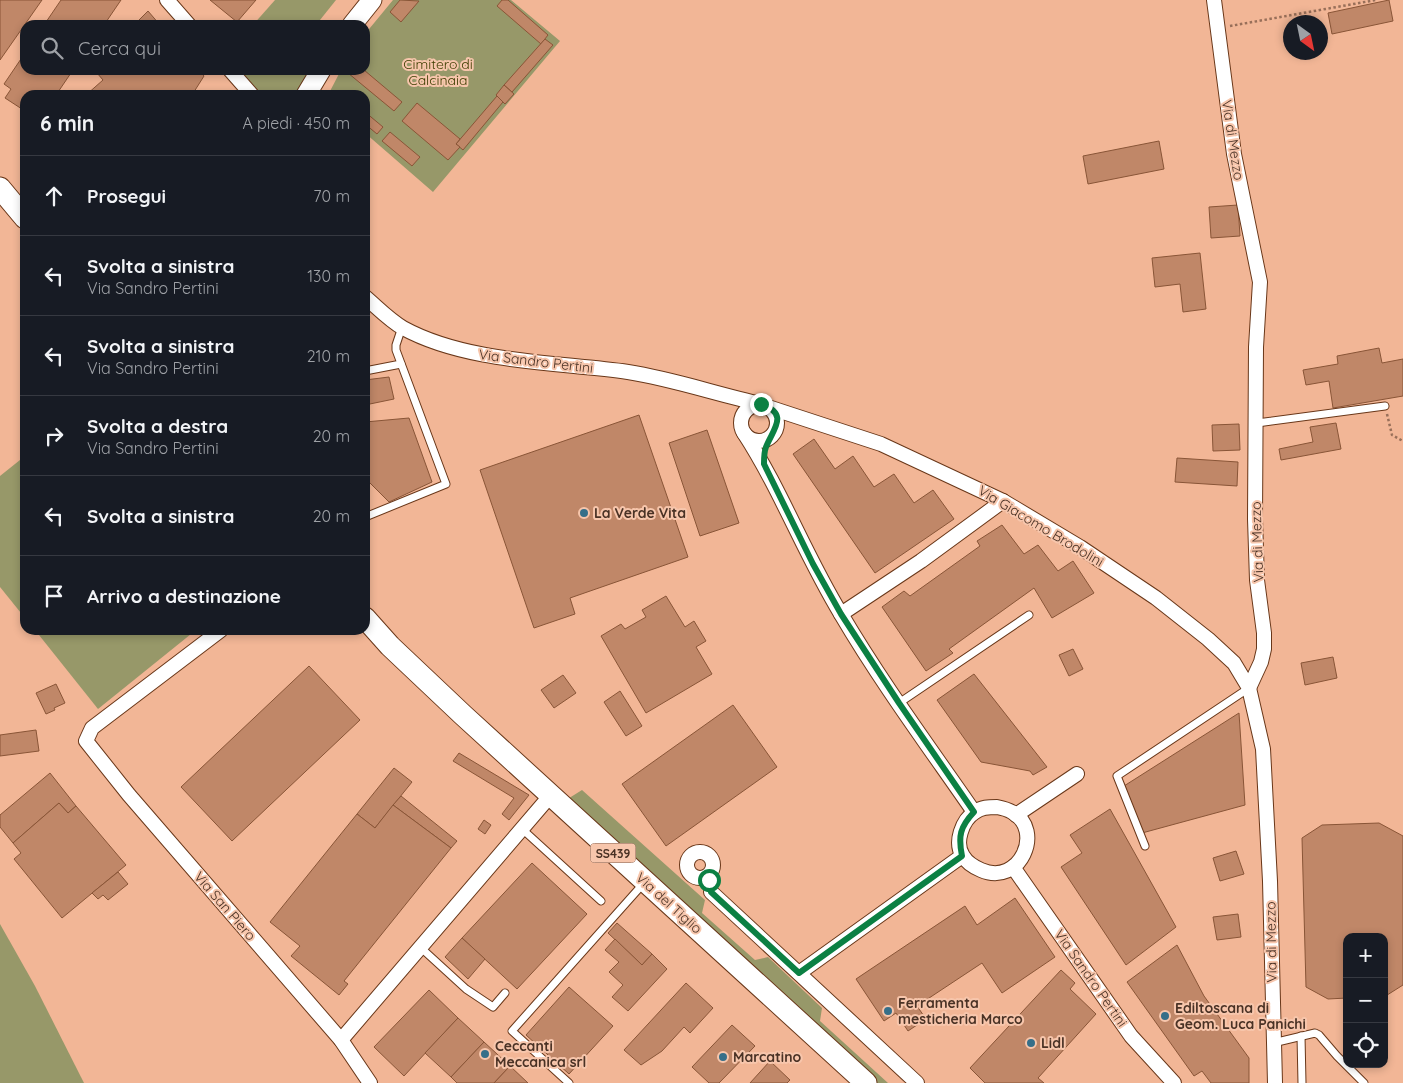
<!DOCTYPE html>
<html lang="it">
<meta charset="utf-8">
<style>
:root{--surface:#171b24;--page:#242831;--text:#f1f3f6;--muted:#9ea1a6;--line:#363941}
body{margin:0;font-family:Quicksand,sans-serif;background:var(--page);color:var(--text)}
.controls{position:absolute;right:15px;bottom:15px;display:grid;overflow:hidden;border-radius:10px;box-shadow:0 2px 8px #0003}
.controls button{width:45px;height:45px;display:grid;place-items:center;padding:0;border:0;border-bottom:1px solid var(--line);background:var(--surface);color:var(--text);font:25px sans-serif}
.compass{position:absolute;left:1283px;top:15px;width:45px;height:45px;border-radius:50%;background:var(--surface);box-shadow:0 2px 8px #0003;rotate:147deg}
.stop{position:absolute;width:15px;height:15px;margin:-11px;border:4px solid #0b8043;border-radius:50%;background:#fff}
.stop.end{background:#0b8043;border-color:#fff;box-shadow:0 1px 5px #0008}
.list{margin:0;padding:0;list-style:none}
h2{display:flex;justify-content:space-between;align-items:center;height:65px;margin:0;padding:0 20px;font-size:21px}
h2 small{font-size:16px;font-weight:400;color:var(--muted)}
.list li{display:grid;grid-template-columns:32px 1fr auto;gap:15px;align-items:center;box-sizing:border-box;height:80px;padding:0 20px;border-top:1px solid var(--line)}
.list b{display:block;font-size:19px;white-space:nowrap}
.list p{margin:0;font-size:16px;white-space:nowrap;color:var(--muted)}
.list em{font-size:16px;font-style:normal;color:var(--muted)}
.icon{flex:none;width:28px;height:28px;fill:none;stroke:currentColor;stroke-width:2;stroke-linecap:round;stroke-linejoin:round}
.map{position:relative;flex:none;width:1403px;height:1083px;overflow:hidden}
.search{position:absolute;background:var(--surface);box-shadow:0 2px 8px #0003;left:20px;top:20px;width:350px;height:55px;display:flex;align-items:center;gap:12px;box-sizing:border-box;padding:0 18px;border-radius:15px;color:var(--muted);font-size:19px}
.panel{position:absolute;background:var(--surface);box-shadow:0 2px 8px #0003;left:20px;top:90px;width:350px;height:545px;border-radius:15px}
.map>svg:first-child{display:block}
.green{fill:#979869}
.building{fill:#c08768;stroke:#895537}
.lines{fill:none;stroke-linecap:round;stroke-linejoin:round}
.lane-casing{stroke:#693719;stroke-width:9}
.street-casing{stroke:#693719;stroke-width:16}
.secondary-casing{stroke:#693719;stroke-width:21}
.primary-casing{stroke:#693719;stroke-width:23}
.path{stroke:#986f59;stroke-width:2.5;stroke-dasharray:2.5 2.5;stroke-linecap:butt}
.lane{stroke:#fff;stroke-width:7}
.street{stroke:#fff;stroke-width:14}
.secondary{stroke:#fff;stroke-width:19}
.primary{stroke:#fff;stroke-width:21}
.route{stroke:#0b8043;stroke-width:6}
.poi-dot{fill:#366f89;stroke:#f7c6ac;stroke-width:2}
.labels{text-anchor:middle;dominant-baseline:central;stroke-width:4;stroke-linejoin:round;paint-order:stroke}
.shield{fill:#f7c6ac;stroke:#7e5e4e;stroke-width:1}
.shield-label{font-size:12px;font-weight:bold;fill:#4a3225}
.park-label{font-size:14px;fill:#3d3d00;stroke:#f7c6ac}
.street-label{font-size:14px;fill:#4a3225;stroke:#f7c6ac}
.poi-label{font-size:14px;font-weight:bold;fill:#4a3225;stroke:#f7c6ac;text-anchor:start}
</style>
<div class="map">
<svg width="1403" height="1083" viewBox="0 0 1403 1083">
<rect width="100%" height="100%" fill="#f2b696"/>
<g class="green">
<polygon points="275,0 336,0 316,25 253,25"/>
<polygon points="393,0 511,0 560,41 433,192 365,133 365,95 328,95 341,70 365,70 365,34"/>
<polygon points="240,70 311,70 296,95 262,95"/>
<polygon points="25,456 25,618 0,587 0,476"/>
<polygon points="35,630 196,630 98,709"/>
<polygon points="582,790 705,900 702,913 755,960 768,957 822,1008 820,1021 888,1083 876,1083 566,800"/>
<polygon points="0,924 35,986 84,1083 0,1083"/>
</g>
<g class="building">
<polygon points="0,0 42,0 0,60"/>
<polygon points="61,0 121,0 104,25 44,25"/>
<polygon points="210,0 256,0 237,22"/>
<polygon points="400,0 419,1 401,22 390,12"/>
<polygon points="502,0 508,0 548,35 541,44 497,6"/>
<polygon points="1389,0 1393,21 1332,34 1328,13"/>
<polygon points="148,11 160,25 134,25"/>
<polygon points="545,39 553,45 512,92 504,85"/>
<polygon points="25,53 25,70 73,70 56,95 25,95 25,111 5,98 11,89 4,84"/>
<polygon points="100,70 199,70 204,76 192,95 86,95 103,80 97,73"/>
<polygon points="351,70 364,70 402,102 394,111 348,73"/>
<polygon points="504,85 514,94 505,104 496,95"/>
<polygon points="497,96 503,102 463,150 456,144"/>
<polygon points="417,103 460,139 456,144 460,147 448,160 402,121"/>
<polygon points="365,112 383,127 377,134 365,124"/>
<polygon points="390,132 420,157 412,166 382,141"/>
<polygon points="1159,141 1164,169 1088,184 1083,156"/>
<polygon points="1238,205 1240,236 1211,238 1209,207"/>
<polygon points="1200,253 1206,309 1183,312 1180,284 1155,287 1152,258"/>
<polygon points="1379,348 1382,363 1403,359 1403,396 1333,408 1329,381 1306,385 1303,370 1338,364 1337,356"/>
<polygon points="389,377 394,399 365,405 365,380"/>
<polygon points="639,415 688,557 570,598 575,614 534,628 480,470"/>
<polygon points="409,418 432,482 389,502 365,478 365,422"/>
<polygon points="1336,423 1341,449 1281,460 1279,449 1313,442 1310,427"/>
<polygon points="1239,424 1240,450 1213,451 1212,425"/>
<polygon points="707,430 739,523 700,536 669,443"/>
<polygon points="814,439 835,469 853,456 874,487 894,474 914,503 933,490 954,519 875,573 793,454"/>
<polygon points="1177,458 1238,462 1237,486 1175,482"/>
<polygon points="1002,525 1024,554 1038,545 1058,571 1073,561 1094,593 1052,618 1034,588 949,649 953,653 926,671 882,607 904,591 910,596 980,546 977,541"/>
<polygon points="666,596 685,627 694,621 706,641 696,647 712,674 646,713 601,636 621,624 625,629 646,617 642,610"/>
<polygon points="1073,649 1083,669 1069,676 1059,655"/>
<polygon points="1333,657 1337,678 1305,685 1301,663"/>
<polygon points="309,666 360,720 232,841 181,787"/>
<polygon points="974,674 1047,767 1033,775 1030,771 981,762 937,700"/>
<polygon points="563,675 576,693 554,708 541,690"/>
<polygon points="56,684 65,703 54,708 55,710 46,714 36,693"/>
<polygon points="620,691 642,726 626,736 604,702"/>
<polygon points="733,705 777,767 666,846 622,784"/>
<polygon points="1239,713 1245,805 1142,833 1124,786"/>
<polygon points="36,730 39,751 0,756 0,735"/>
<polygon points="459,753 529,795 509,820 502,814 514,798 453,761"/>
<polygon points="394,768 412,782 375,828 357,814"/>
<polygon points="50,773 76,806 68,813 59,803 13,843 0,827 0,815"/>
<polygon points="401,796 457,841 451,848 393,805"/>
<polygon points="59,803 68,813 76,806 126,865 62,918 14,859 21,853 13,843"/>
<polygon points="393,805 451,848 344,981 348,984 339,995 291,956 300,946 270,922 357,814 375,828"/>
<polygon points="1110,809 1176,927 1126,965 1061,867 1082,853 1070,835"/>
<polygon points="484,820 491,825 485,834 478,829"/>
<polygon points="1379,823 1403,836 1403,985 1384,997 1384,937 1347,937 1347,998 1328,999 1306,987 1302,838 1322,825"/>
<polygon points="1236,851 1244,874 1220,881 1213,858"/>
<polygon points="532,863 587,914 517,989 462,938"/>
<polygon points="118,872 128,884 108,900 103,895 98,899 92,893"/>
<polygon points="1015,898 1055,957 1002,993 982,963 917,1006 926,1019 908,1031 896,1013 884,1021 856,979 965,906 977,925"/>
<polygon points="1238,914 1241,937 1217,940 1213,917"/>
<polygon points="617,923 652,954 642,965 608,933"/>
<polygon points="462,938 485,959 468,979 445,957"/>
<polygon points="615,939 642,965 652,954 667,969 628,1011 612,997 623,985 609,972 619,962 605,950"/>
<polygon points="1177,945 1204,996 1249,1058 1249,1083 1211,1083 1202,1071 1194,1076 1127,982"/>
<polygon points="1061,970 1075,983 1070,989 1096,1014 1038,1078 1044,1083 985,1083 970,1068"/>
<polygon points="686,983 713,1008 690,1033 684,1027 662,1051 641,1065 624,1050"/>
<polygon points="569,987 613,1026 569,1074 526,1035"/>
<polygon points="429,990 458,1018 404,1076 374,1047"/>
<polygon points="458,1018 484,1042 451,1077 425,1053"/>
<polygon points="732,1025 755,1046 719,1083 709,1083 692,1067"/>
<polygon points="484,1042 510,1066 494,1083 457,1083 451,1077"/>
<polygon points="770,1061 790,1080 787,1083 750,1083"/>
<polygon points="510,1066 528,1083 494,1083"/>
</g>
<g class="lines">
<g class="lane-casing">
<g id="lane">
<polyline points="365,371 401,364"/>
<polyline points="1257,423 1385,406"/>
<polyline points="365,517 446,484 396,350 396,345 402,327"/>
<polyline points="899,703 1029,615"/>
<polyline points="521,828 601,901"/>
<polyline points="1145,846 1117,776 1249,688"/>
<polyline points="420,947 466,989 493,1007 505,993"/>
<polyline points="1301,1036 1302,1083"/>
<polyline points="1273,1043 1315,1033 1319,1035 1337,1056 1364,1083"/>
<polyline points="569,1083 512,1031 643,884"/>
</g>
</g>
<g class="street-casing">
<g id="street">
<polyline points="167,0 189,25"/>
<polyline points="1214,0 1234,154 1260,282 1256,347 1255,519 1257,580 1264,633 1264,649 1261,662 1249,688"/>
<polyline points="230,70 252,95"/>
<path d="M 365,297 C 377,307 389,320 403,328 C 467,363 557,362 628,372 C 673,379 716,394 761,404"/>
<circle cx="759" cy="423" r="18"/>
<polyline points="768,407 881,444 1003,501 1080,547 1156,598 1208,639 1234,663 1249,688 1263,749 1270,881 1275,1083"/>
<path d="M 744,433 C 781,490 805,555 841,614 C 881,682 929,747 974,812"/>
<polyline points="841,614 921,561 1003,501"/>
<polyline points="221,630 92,728 86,741 129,795 341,1040 370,1083"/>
<path d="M 997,807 C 1002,808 1007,809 1012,812 C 1045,830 1020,887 981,870 C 974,867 967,863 963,856 C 954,843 962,820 975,812 C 981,807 989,807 997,807 Z"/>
<polyline points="1016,815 1077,774"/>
<circle cx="700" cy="865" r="13"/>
<polyline points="1013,867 1131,1036 1174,1083"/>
<polyline points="711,892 917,1083"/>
<polyline points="799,973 962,856"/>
<polyline points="341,1040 550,796"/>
</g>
</g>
<g class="secondary-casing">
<g id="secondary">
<polyline points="352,25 372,0"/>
<polyline points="306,95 321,70"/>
</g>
</g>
<g class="primary-casing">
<g id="primary">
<polyline points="0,188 25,218"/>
<polyline points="365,618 390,646 463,715 866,1083"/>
</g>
</g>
<g class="path">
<polyline points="1230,26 1376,0"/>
<polyline points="1387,414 1392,435 1403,441"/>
</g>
<use href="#lane" class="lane"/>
<use href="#street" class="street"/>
<use href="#secondary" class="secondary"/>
<use href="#primary" class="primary"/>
</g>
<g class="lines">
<path class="route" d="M 709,880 L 711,892 L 799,973 L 962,856 C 958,836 960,827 974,812 L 899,703 L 841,614 L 813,564 L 764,464 C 764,458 764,452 766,447 C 773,429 790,414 761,404"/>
</g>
<g class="poi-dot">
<circle cx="584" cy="513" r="5"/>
<circle cx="888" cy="1011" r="5"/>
<circle cx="1165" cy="1016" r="5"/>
<circle cx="1031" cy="1043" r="5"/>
<circle cx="485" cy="1054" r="5"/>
<circle cx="723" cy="1057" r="5"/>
</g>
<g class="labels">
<rect class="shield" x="590.5" y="843.5" width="45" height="19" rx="4"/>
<g class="shield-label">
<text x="613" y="853">SS439</text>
</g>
<g class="park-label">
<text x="438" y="64">Cimitero di<tspan x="438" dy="16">Calcinaia</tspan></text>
</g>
<g class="street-label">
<text transform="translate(1233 140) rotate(81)">Via di Mezzo</text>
<text transform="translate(536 361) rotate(7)">Via Sandro Pertini</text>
<text transform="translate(1041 526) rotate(31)">Via Giacomo Brodolini</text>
<text transform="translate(1257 542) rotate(-92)">Via di Mezzo</text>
<text transform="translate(669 903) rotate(42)">Via del Tiglio</text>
<text transform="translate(225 906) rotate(49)">Via San Piero</text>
<text transform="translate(1271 942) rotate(-91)">Via di Mezzo</text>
<text transform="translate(1091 978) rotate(55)">Via Sandro Pertini</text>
</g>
<g class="poi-label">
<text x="594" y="513">La Verde Vita</text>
<text x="898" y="1003">Ferramenta<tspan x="898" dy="16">mesticheria Marco</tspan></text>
<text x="1175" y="1008">Ediltoscana di<tspan x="1175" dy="16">Geom. Luca Panichi</tspan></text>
<text x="1041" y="1043">Lidl</text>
<text x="495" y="1046">Ceccanti<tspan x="495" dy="16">Meccanica srl</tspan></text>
<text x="733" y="1057">Marcatino</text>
</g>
</g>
</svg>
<div class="controls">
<button>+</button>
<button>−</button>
<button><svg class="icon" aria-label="locate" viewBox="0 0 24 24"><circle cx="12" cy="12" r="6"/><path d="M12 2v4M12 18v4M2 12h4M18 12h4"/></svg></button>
</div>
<svg class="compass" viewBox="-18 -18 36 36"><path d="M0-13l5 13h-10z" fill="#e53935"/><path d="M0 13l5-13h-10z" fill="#9ea1a6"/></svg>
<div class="stop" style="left:709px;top:880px"></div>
<div class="stop end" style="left:761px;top:404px"></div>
<div class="search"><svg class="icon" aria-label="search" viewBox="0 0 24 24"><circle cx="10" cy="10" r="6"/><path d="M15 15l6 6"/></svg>Cerca qui</div>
<section class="panel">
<h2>6 min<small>A piedi · 450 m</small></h2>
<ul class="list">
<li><svg class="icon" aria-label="ahead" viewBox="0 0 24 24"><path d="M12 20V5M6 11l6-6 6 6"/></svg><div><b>Prosegui</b></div><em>70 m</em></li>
<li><svg class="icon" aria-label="left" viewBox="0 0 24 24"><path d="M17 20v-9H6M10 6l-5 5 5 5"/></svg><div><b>Svolta a sinistra</b><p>Via Sandro Pertini</p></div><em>130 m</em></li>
<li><svg class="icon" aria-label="left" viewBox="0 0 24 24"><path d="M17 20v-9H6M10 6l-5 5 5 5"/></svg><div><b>Svolta a sinistra</b><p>Via Sandro Pertini</p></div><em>210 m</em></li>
<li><svg class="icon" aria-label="right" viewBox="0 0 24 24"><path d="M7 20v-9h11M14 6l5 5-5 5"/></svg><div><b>Svolta a destra</b><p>Via Sandro Pertini</p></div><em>20 m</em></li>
<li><svg class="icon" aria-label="left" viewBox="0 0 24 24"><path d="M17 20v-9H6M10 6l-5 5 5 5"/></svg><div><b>Svolta a sinistra</b></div><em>20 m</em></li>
<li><svg class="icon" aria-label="arrive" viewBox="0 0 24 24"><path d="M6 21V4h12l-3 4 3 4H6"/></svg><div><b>Arrivo a destinazione</b></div></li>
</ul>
</section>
</div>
